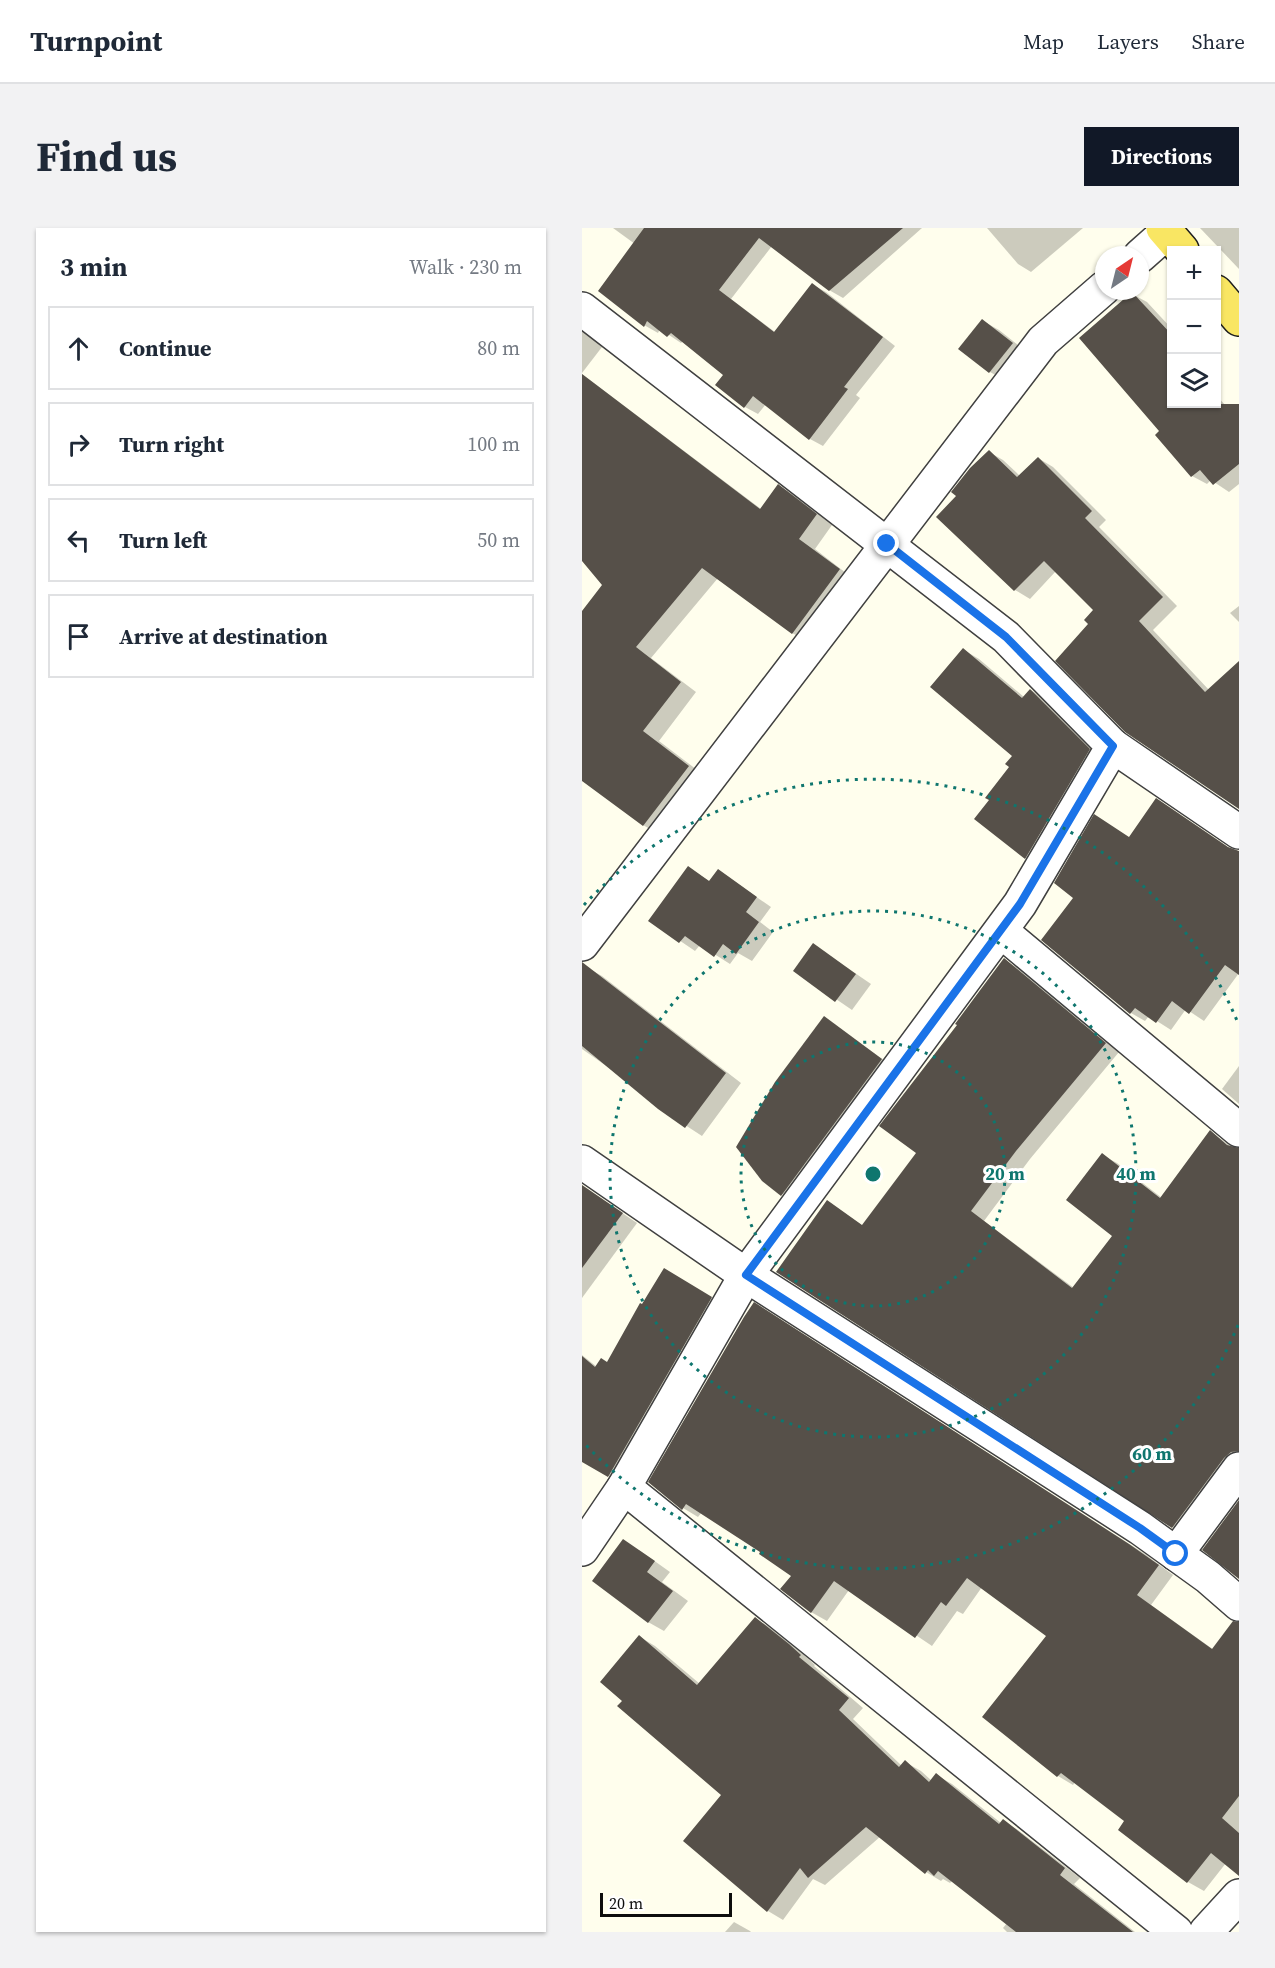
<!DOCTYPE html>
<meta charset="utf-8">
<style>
:root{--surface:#fff;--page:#f2f2f3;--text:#1f2937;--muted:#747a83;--line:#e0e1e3;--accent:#111827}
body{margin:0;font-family:"Source Serif 4",serif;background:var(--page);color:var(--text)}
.controls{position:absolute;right:18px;top:18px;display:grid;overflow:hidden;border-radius:0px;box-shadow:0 2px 4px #0004}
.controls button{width:54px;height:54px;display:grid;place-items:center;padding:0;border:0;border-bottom:2px solid var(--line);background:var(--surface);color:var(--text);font:30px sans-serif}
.compass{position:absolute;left:513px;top:18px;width:54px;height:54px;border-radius:50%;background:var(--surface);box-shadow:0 2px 4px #0004;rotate:35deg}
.scale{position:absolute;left:18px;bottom:15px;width:132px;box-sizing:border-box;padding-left:6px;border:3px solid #0d0d0d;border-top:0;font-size:16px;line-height:21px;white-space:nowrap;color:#0d0d0d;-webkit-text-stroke:4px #fff;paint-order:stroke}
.stop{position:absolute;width:18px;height:18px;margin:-14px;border:4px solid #1a73e8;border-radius:50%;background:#fff}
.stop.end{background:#1a73e8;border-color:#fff;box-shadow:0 2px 6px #0008}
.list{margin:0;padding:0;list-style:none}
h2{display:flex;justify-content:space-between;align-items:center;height:78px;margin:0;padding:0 24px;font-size:26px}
h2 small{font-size:20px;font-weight:400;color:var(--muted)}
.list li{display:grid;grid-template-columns:39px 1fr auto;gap:18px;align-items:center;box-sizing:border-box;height:84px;margin:0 12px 12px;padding:0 12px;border:2px solid var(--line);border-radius:0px}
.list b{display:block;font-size:22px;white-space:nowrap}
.list em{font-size:20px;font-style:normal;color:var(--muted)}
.icon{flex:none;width:33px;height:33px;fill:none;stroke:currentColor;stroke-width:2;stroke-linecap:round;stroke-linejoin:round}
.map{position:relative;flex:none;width:657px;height:1704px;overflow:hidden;border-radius:0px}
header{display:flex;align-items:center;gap:36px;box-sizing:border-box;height:84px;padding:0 30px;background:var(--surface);border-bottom:2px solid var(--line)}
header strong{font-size:28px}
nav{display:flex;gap:33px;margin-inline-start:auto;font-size:21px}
.intro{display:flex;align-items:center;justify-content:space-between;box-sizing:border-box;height:144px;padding:0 36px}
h1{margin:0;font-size:42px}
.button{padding:15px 27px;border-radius:0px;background:var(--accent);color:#fff;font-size:21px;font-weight:700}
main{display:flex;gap:36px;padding:0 36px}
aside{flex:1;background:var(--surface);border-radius:0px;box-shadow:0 2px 4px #0004}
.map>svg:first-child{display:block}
.shadow{fill:#0003}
.building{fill:#565049}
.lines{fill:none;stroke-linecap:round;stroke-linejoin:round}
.minor-casing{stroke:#404040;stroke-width:36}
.major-casing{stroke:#1e1e1e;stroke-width:36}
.minor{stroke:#fff;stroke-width:33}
.major{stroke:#f9e663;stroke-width:33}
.route{stroke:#1a73e8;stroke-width:8}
.ring{fill:none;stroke:#0f766e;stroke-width:3;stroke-dasharray:3 6}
.centre{fill:#0f766e;stroke:#fff;stroke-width:3}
.ring-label{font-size:18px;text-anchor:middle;font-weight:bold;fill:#0f766e;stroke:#fff;stroke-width:6;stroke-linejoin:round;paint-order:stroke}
</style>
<header>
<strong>Turnpoint</strong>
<nav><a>Map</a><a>Layers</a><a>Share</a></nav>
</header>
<div class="intro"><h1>Find us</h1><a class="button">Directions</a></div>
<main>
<aside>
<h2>3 min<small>Walk · 230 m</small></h2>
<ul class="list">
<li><svg class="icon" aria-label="ahead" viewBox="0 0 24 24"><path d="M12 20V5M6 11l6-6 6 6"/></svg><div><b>Continue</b></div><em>80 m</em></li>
<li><svg class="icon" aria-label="right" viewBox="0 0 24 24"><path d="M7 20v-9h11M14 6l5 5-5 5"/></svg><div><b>Turn right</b></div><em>100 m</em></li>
<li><svg class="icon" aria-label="left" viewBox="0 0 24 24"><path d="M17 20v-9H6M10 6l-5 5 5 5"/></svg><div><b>Turn left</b></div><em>50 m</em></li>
<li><svg class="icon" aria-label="arrive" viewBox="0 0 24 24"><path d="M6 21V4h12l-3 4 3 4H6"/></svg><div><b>Arrive at destination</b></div></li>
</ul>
</aside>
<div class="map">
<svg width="657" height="1704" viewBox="0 0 657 1704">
<rect width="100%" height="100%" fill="#fffeed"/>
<g class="shadow">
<polygon points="31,0 340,0 261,70 247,62 190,18 149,71 193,104 231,57 244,64 313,118 274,167 278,170 241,218 228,211 184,176 176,186 163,179 135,157 143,147 101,113 99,115 78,101 76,105 62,97 53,16"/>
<polygon points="405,0 501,0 449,44 436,36"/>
<polygon points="618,0 657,0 657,41"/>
<polygon points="550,66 565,74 590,101 590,176 634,176 634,167 652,187 657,183 657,256 647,264 629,252 625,256 610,248 579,203"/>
<polygon points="401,93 417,102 446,125 424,153 408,144"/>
<polygon points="0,101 20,119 0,145"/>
<polygon points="0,146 179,281 197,258 213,268 250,297 233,321 273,352 227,414 210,405 136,350 69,430 114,464 77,513 123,548 78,607 61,597 0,546 0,386 22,357 0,331"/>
<polygon points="407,224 421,232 438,248 456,230 471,239 524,292 517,299 595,378 571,402 627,462 657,435 657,579 508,396 513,382 474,343 448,371 433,362 356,289 376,268"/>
<polygon points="657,378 657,394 648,385"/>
<polygon points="382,422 397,431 442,469 449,462 464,472 523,531 459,639 443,630 409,572 429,539 432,528"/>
<polygon points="548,611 657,624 657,745 622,793 604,781 589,802 567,788 563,793 549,785"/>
<polygon points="106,640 129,654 137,643 189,679 178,694 191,704 170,733 156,725 148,736 118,717 113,723 69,693"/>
<polygon points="232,717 289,756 270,782 213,743"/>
<polygon points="422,732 436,740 537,824 448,931 402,993 492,1060 532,1008 520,927 535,935 580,970 629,904 654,922 657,922 657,1237 605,1307 591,1299 245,974 281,998 336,925 377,797"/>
<polygon points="4,739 20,748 159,855 120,908 77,880 30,842 0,821 0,744"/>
<polygon points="242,790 313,840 214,974 200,966"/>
<polygon points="657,838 657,876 640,861"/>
<polygon points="0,958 55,995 0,1070"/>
<polygon points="98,1051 145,1079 42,1257 0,1232 0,1127 15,1139 25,1136 61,1078"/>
<polygon points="188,1085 563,1326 591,1347 569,1377 632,1422 657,1400 657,1646 644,1635 622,1663 606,1654 538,1601 545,1593 493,1554 491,1557 476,1548 402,1489 466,1408 400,1359 381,1386 375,1383 350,1418 267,1362 245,1393 229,1384 211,1347 181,1324 120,1284 116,1289 101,1280"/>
<polygon points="57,1322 88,1344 80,1354 106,1373 82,1403 66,1394"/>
<polygon points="174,1391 189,1400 222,1427 233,1437 232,1438 281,1480 271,1491 320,1538 323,1534 339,1543 350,1553 354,1547 370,1556 419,1595 421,1593 436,1602 498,1650 492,1656 553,1704 425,1704 421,1700 425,1695 370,1653 368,1655 361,1651 359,1653 344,1644 299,1608 243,1657 231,1651 201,1692 186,1683 141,1567 42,1473 58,1409 73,1418 118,1456"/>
<polygon points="152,1694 168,1703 169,1704 143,1704"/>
</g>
<g class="building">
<polygon points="62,0 321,0 247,63 177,10 137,62 192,104 230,55 301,109 262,159 266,161 227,212 171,168 162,180 133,157 141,147 89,105 85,109 65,93 62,99 16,63"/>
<polygon points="550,64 590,107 590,176 657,176 657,236 631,257 618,242 609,249 573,207 577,203 497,110"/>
<polygon points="400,91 431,115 407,145 376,121"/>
<polygon points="0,146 178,281 196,256 235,286 217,311 258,341 210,406 120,340 54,419 99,454 61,503 107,538 61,598 0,553 0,383 20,357 0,333"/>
<polygon points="407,222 435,249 456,229 510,283 503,290 581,369 557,393 623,464 657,433 657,581 543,504 473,433 506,396 502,392 511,382 462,333 432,363 354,289 374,268 369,264 388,240"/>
<polygon points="381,420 440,470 448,461 508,521 443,631 392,591 407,572 403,570 427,539 423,536 430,528 348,459"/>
<polygon points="574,570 646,619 657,623 657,747 643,737 607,786 590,773 574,795 553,780 548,786 459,712 491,670 472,655 512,586 547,609"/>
<polygon points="106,638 127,653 136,641 175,669 164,684 177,694 154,726 141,716 132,729 103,708 97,715 66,693"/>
<polygon points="231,715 274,746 253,774 211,743"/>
<polygon points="422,730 524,815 434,923 389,983 490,1060 530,1008 484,972 520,925 578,970 628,902 645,917 657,920 657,1223 649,1224 642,1230 590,1300 194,1044 245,972 280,997 334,925 297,898 375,797 373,796"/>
<polygon points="0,734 144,845 103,900 76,881 0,818"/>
<polygon points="242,788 300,831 199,968 180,953 154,919 193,854"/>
<polygon points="0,957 41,985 0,1040"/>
<polygon points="82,1040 130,1069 26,1249 0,1234 0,1128 13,1139 19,1130 25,1134 58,1075 60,1076"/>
<polygon points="172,1074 547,1316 577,1337 555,1367 630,1421 651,1393 657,1394 657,1568 640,1590 657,1605 657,1648 629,1625 605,1655 536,1602 542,1593 479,1545 475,1549 400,1489 464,1408 385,1350 364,1378 359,1374 333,1410 252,1353 229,1385 198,1361 209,1348 177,1326 178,1324 104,1276 100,1282 66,1254 162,1089"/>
<polygon points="657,1272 657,1351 620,1322"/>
<polygon points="41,1311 73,1333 65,1344 91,1363 66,1395 10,1353"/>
<polygon points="173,1389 207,1416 219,1427 217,1429 267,1470 257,1482 317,1539 323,1532 347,1554 354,1545 417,1596 421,1591 483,1640 478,1647 551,1704 434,1704 356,1643 352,1648 346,1642 343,1646 284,1599 226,1650 218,1640 185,1684 101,1613 139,1567 35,1478 40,1473 18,1454 57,1407 115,1457"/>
</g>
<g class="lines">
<g class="minor-casing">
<g id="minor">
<polyline points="558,28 585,4"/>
<polyline points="0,81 424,409 531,518 438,676 164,1047 42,1259 0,1321"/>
<polyline points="531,518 657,604"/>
<polyline points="419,703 657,902"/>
<polyline points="0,716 461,113 522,60"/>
<polyline points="0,934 164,1047 558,1300 626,1349 657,1376"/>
<polyline points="42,1259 594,1704"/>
<polyline points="594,1326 657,1241"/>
<polyline points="624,1704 657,1668"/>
</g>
</g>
<g class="major-casing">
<g id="major">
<polyline points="581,0 600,22"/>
<polyline points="634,64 657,91"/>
</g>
</g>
<use href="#minor" class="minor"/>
<use href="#major" class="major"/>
</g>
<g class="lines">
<polyline class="route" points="305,316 424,409 531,518 438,676 164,1047 558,1300 594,1326"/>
</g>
<g class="ring">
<circle cx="291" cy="946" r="132"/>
<circle cx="291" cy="946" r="263"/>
<path d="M656 1097A395 395 0 0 1 2 1215M2 677A395 395 0 0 1 656 795"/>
</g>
<circle cx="291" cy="946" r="9" class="centre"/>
<g class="ring-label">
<text x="423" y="952">20 m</text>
<text x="554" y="952">40 m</text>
<text x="570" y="1232">60 m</text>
</g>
</svg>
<div class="controls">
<button>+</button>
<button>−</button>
<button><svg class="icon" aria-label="layers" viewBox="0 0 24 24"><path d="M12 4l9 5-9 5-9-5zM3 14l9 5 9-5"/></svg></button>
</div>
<svg class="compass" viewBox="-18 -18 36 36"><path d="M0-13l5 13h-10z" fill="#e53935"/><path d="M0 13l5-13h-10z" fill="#747a83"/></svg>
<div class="scale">20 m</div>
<div class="stop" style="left:594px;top:1326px"></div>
<div class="stop end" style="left:305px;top:316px"></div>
</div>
</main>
